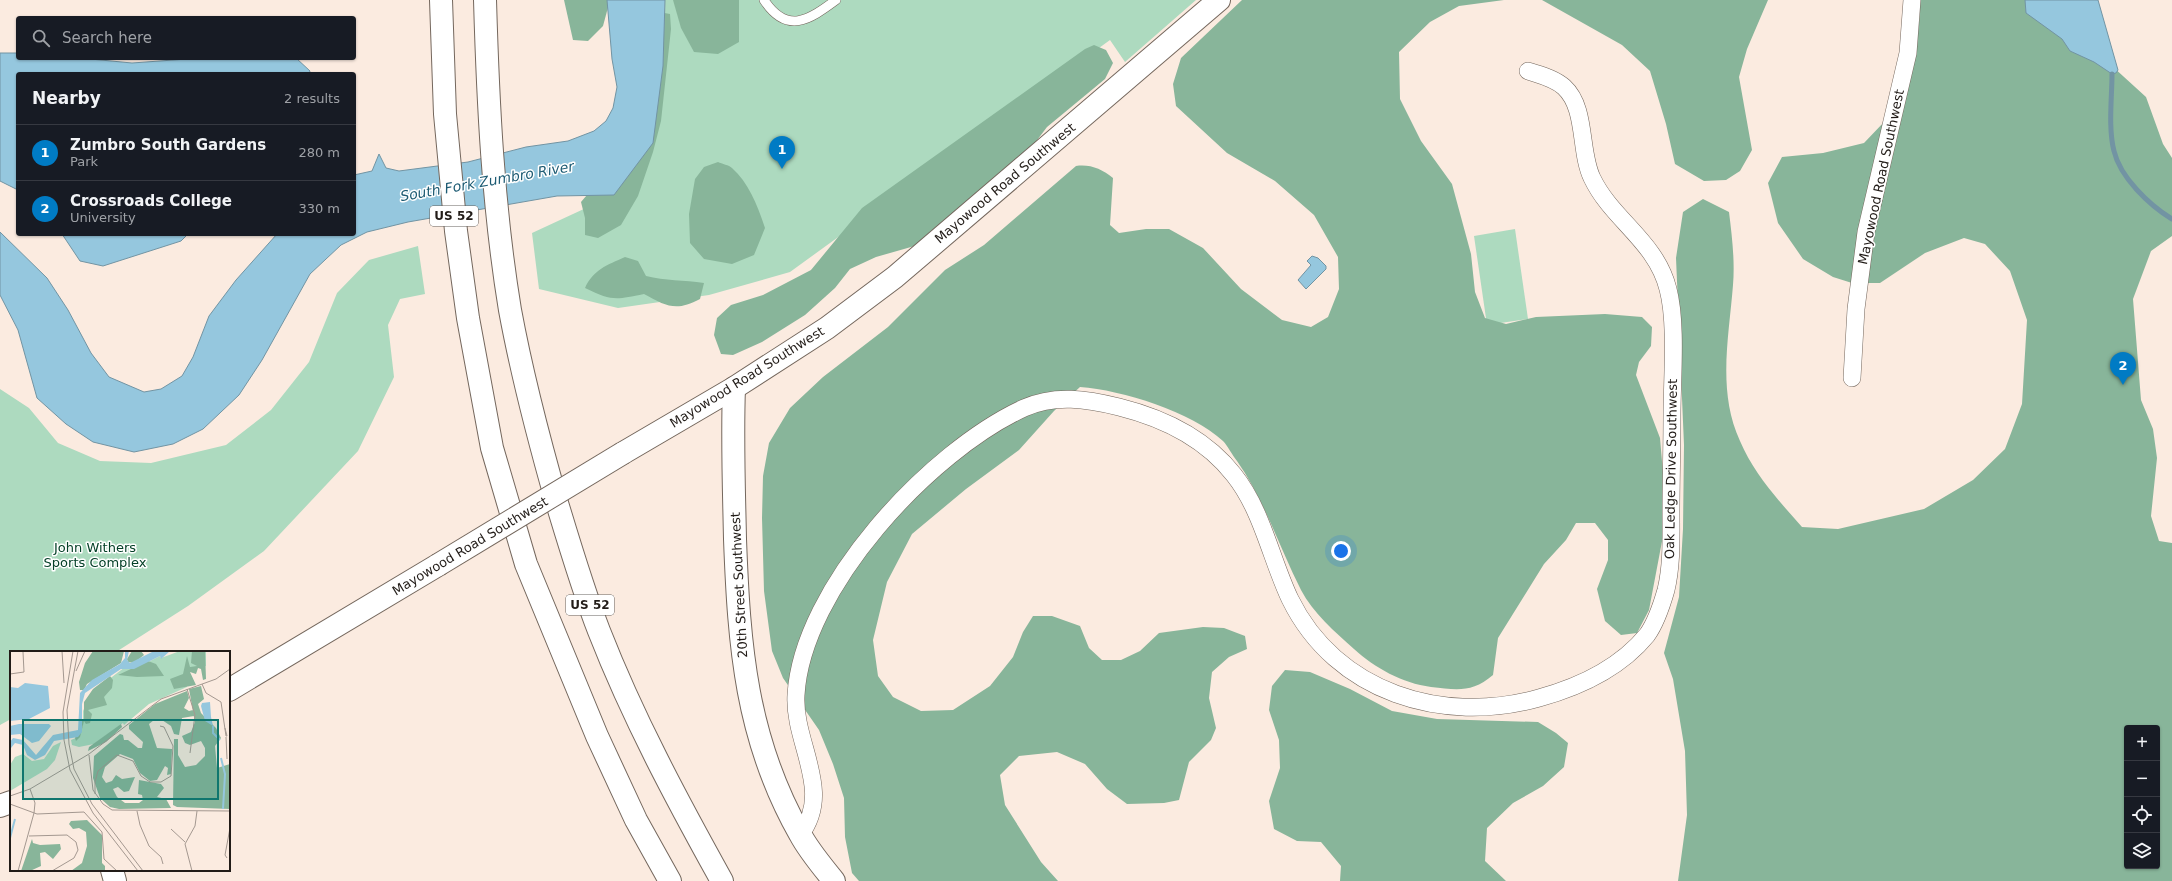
<!DOCTYPE html>
<meta charset="utf-8">
<style>
:root{--surface:#171b24;--page:#242831;--text:#f1f3f6;--muted:#9ea1a6;--line:#363941;--accent:#007bc4}
body{margin:0;font-family:"DejaVu Sans",sans-serif;background:var(--page);color:var(--text)}
.controls{position:absolute;right:12px;bottom:12px;display:grid;overflow:hidden;border-radius:4px;box-shadow:0 1px 3px #0004}
.controls button{width:36px;height:36px;display:grid;place-items:center;padding:0;border:0;border-bottom:1px solid var(--line);background:var(--surface);color:var(--text);font:20px sans-serif}
.you{position:absolute;left:1341px;top:551px;width:14px;height:14px;margin:-10px;border:3px solid #fff;border-radius:50%;background:#1a73e8;box-shadow:0 0 0 6px #1a73e833}
.badge{display:grid;place-items:center;width:26px;height:26px;border-radius:50%;background:var(--accent);color:#fff;font-size:13px;font-weight:700}
.pin{position:absolute;translate:-50% -33px;filter:drop-shadow(0 1px 2px #0008)}
.pin::after{content:'';position:absolute;top:21px;width:14px;height:12px;background:inherit;clip-path:polygon(0 0,100% 0,50% 100%)}
.list{margin:0;padding:0;list-style:none}
h2{display:flex;justify-content:space-between;align-items:center;height:52px;margin:0;padding:0 16px;font-size:17px}
h2 small{font-size:13px;font-weight:400;color:var(--muted)}
.list li{display:grid;grid-template-columns:26px 1fr auto;gap:12px;align-items:center;box-sizing:border-box;height:56px;padding:0 16px;border-top:1px solid var(--line)}
.list b{display:block;font-size:15px;white-space:nowrap}
.list p{margin:0;font-size:13px;white-space:nowrap;color:var(--muted)}
.list em{font-size:13px;font-style:normal;color:var(--muted)}
.icon{flex:none;width:22px;height:22px;fill:none;stroke:currentColor;stroke-width:2;stroke-linecap:round;stroke-linejoin:round}
.map{position:relative;flex:none;width:2172px;height:881px;overflow:hidden}
.search{position:absolute;background:var(--surface);box-shadow:0 1px 3px #0004;left:16px;top:16px;width:340px;height:44px;display:flex;align-items:center;gap:10px;box-sizing:border-box;padding:0 14px;border-radius:4px;color:var(--muted);font-size:15px}
.panel{position:absolute;background:var(--surface);box-shadow:0 1px 3px #0004;left:16px;top:72px;width:340px;height:164px;border-radius:4px}
.map>svg:first-child{display:block}
.green{fill:#addabf}
.forest{fill:#88b59a;fill-rule:evenodd}
.water{fill:#95c7de;stroke:#7294a3}
.lines{fill:none;stroke-linecap:round;stroke-linejoin:round}
.stream{stroke:#7294a3;stroke-width:5}
.lane-casing{stroke:#74675d;stroke-width:10}
.street-casing{stroke:#74675d;stroke-width:18}
.secondary-casing{stroke:#74675d;stroke-width:24}
.highway-casing{stroke:#74675d;stroke-width:24}
.lane{stroke:#fff;stroke-width:9}
.street{stroke:#fff;stroke-width:17}
.secondary{stroke:#fff;stroke-width:22}
.highway{stroke:#fff;stroke-width:22}
.secondary-bridge-casing{stroke:#74675d;stroke-width:24;stroke-linecap:butt}
.secondary-bridge{stroke:#fff;stroke-width:22}
.labels{text-anchor:middle;dominant-baseline:central;stroke-width:3;stroke-linejoin:round;paint-order:stroke}
.shield{fill:#fff;stroke:#64605d;stroke-width:1}
.shield-label{font-size:12px;font-weight:bold;fill:#221c18}
.street-label{font-size:13px;fill:#221c18;stroke:#fff}
.park-label{font-size:13px;fill:#044027;stroke:#fff}
.water-label{font-size:14px;font-style:italic;fill:#1d5b73;stroke:#fff}
.inset-river{fill:none;stroke:#95c7de;stroke-width:2}
.inset-road{fill:none;stroke:#a49890;stroke-width:1}
.view{fill:#0f766e;fill-opacity:0.15;stroke:#0f766e;stroke-width:2}
.inset-edge{fill:none;stroke:#221c18;stroke-width:2}
</style>
<div class="map">
<svg width="2172" height="881" viewBox="0 0 2172 881">
<rect width="100%" height="100%" fill="#fbebe0"/>
<g class="green">
<polygon points="665,0 1196,0 1125,62 1110,40 790,272 709,295 618,308 539,289 532,233 614,195 663,66"/>
<polygon points="1515,229 1528,319 1487,325 1474,236"/>
<polygon points="418,246 425,294 400,299 388,325 394,377 358,451 264,551 188,606 116,652 11,652 11,719 0,725 0,389 29,408 58,443 100,461 151,463 226,445 271,410 309,362 337,293 369,260"/>
</g>
<g class="forest">
<polygon points="564,0 610,0 603,26 588,41 573,40"/>
<polygon points="673,0 739,0 739,42 718,54 694,52 681,28"/>
<path d="M 1242,0 L 1504,0 L 1459,6 L 1430,22 L 1399,52 L 1400,99 L 1421,141 L 1452,184 L 1471,254 L 1475,292 L 1485,318 L 1506,324 L 1536,317 L 1605,314 L 1642,317 L 1652,327 L 1651,346 L 1639,362 L 1636,375 L 1660,438 L 1663,473 L 1663,536 L 1649,610 L 1637,633 L 1621,635 L 1605,621 L 1597,589 L 1608,560 L 1608,540 L 1595,523 L 1576,523 L 1566,540 L 1544,564 L 1498,638 L 1493,675 C 1472,693 1457,690 1431,687 C 1402,683 1375,668 1354,649 C 1335,632 1313,613 1301,590 C 1279,547 1265,501 1237,461 C 1232,455 1228,446 1223,441 C 1192,412 1122,390 1080,387 L 1054,411 L 1019,450 L 966,489 L 912,534 L 887,582 L 873,640 L 878,676 L 893,697 L 921,711 L 953,710 L 990,686 L 1013,657 L 1023,632 L 1033,616 L 1052,616 L 1080,626 L 1089,648 L 1102,660 L 1121,660 L 1140,651 L 1159,633 L 1203,627 L 1224,628 L 1245,636 L 1247,649 L 1229,657 L 1212,672 L 1209,698 L 1216,728 L 1211,740 L 1189,762 L 1179,800 L 1164,803 L 1127,804 L 1107,789 L 1085,764 L 1057,752 L 1019,756 L 1000,775 L 1005,805 L 1041,862 L 1058,881 L 859,881 L 852,873 L 845,837 L 844,798 L 833,764 L 819,730 L 783,678 L 772,651 L 764,591 L 762,518 L 763,476 L 769,443 L 790,408 L 823,377 L 888,327 L 945,270 L 984,245 L 1076,166 C 1090,164 1102,169 1113,178 L 1110,225 L 1119,233 L 1146,229 L 1169,229 L 1203,248 L 1241,289 L 1282,320 L 1311,327 L 1328,317 L 1339,289 L 1338,257 L 1314,215 L 1275,181 L 1227,153 L 1176,106 L 1173,84 L 1181,58 Z"/>
<polygon points="1530,0 1768,0 1747,49 1739,77 1752,150 1740,171 1726,180 1704,181 1675,164 1666,124 1650,71 1622,45 1542,0"/>
<path d="M 1920,0 L 2028,0 L 2101,56 L 2146,97 L 2163,144 L 2172,158 L 2172,236 L 2151,251 L 2133,299 L 2141,400 L 2153,429 L 2157,458 L 2151,516 L 2159,541 L 2172,543 L 2172,881 L 1678,881 L 1687,815 L 1685,751 L 1673,679 L 1664,653 L 1679,597 L 1683,529 L 1684,445 L 1676,258 L 1683,212 L 1703,199 L 1729,212 C 1732,236 1735,261 1733,285 C 1729,337 1717,391 1740,441 C 1754,474 1779,501 1802,527 L 1838,529 L 1924,509 L 1973,480 L 2005,449 L 2022,404 L 2027,320 L 2010,271 L 1985,244 L 1964,238 L 1925,253 L 1880,283 L 1852,283 L 1833,277 L 1803,259 L 1778,223 L 1768,183 L 1782,157 L 1823,153 L 1864,143 L 1905,100 L 1919,25 ZM 2127,728 L 2157,728 L 2157,866 L 2127,866 Z"/>
<polygon points="659,12 670,14 671,29 661,121 653,152 638,196 621,225 598,238 585,235 585,218 581,202 598,182"/>
<polygon points="1094,45 1106,50 1113,63 1105,79 1047,127 1028,152 918,245 876,257 850,269 835,288 805,315 762,342 733,355 721,354 714,335 717,318 731,305 763,295 811,270 862,208 1085,49"/>
<path d="M 718,162 C 722,164 729,165 732,168 C 749,183 758,207 765,228 L 754,255 L 732,264 L 704,259 L 690,243 L 689,214 L 695,179 L 704,167 Z"/>
<path d="M 625,257 L 638,261 L 646,276 C 665,281 684,280 704,283 L 700,299 C 676,312 666,306 644,294 C 615,300 612,301 585,288 C 593,270 607,265 625,257 Z"/>
<polygon points="1285,670 1310,672 1350,689 1392,711 1437,719 1538,722 1556,733 1568,743 1564,767 1543,786 1513,803 1487,828 1485,861 1506,881 1340,881 1341,866 1321,842 1297,841 1274,829 1269,801 1280,768 1279,740 1269,710 1272,686"/>
</g>
<g class="water">
<polygon points="607,0 665,0 663,66 653,143 614,195 557,196 408,222 367,232 341,245 310,274 262,360 239,395 203,429 173,444 134,452 93,442 66,424 37,398 18,330 0,295 0,232 47,278 68,310 91,353 109,377 144,392 161,389 182,376 193,357 209,316 236,280 277,234 354,234 354,175 372,171 379,154 386,168 399,171 468,162 526,147 568,141 594,131 606,121 613,108 617,87 612,59"/>
<polygon points="2025,0 2098,0 2118,70 2116,73 2112,74 2094,62 2070,51 2062,39 2026,13"/>
<polygon points="0,53 18,53 18,58 80,58 132,63 201,58 296,58 310,71 309,74 18,74 18,190 0,181"/>
<polygon points="62,234 188,234 181,241 103,266 80,261"/>
<polygon points="1312,256 1318,258 1326,266 1326,269 1306,289 1298,280 1311,265 1307,261"/>
</g>
<g class="lines">
<path class="stream" d="M 2112,74 C 2112,97 2108,128 2114,151 C 2120,177 2149,205 2172,219"/>
<g class="lane-casing">
<path id="lane" d="M 764,0 C 787,35 809,20 836,0"/>
</g>
<g class="street-casing">
<g id="street">
<polyline points="1852,378 1856,309 1866,232 1908,53 1912,0"/>
<path d="M 800,835 C 834,791 793,743 796,695 C 802,588 930,451 1024,408 C 1055,394 1087,399 1119,407 C 1163,418 1206,439 1234,475 C 1262,510 1271,559 1290,599 C 1336,693 1443,725 1539,698 C 1579,687 1620,668 1647,635 C 1655,624 1662,604 1666,590 C 1672,565 1671,538 1671,513 C 1671,480 1672,448 1672,415 C 1672,379 1677,323 1668,289 C 1656,241 1612,220 1592,178 C 1579,151 1587,108 1564,87 C 1554,78 1540,75 1528,71"/>
</g>
</g>
<g class="secondary-casing">
<g id="secondary">
<path d="M 734,388 C 732,439 734,489 735,539 C 739,646 746,739 800,834 C 809,851 822,866 834,881"/>
<polyline points="623,453 734,388 827,328 895,277 1219,0"/>
<polyline points="229,690 438,565"/>
<polyline points="0,806 11,802"/>
<polyline points="112,870 115,881"/>
</g>
</g>
<g class="highway-casing">
<g id="highway">
<polyline points="441,0 445,114 456,231 468,318 492,448 526,564 597,736 636,820 670,881"/>
<path d="M 485,0 C 488,104 493,207 510,310 C 522,375 539,440 557,503 C 570,546 583,590 599,631 C 633,718 677,800 722,881"/>
</g>
</g>
<use href="#lane" class="lane"/>
<use href="#street" class="street"/>
<use href="#secondary" class="secondary"/>
<use href="#highway" class="highway"/>
<g class="secondary-bridge-casing">
<polyline id="secondary-bridge" points="438,565 623,453"/>
</g>
<use href="#secondary-bridge" class="secondary-bridge"/>
</g>
<g class="labels">
<g class="shield">
<rect x="430" y="206" width="48" height="20" rx="3"/>
<rect x="566" y="595" width="48" height="20" rx="3"/>
</g>
<g class="shield-label">
<text x="454" y="216">US 52</text>
<text x="590" y="605">US 52</text>
</g>
<g class="street-label">
<text transform="translate(1881 177) rotate(-78)">Mayowood Road Southwest</text>
<text transform="translate(1005 183) rotate(-40)">Mayowood Road Southwest</text>
<text transform="translate(747 377) rotate(-32)">Mayowood Road Southwest</text>
<text transform="translate(1671 469) rotate(-89)">Oak Ledge Drive Southwest</text>
<text transform="translate(470 546) rotate(-31)">Mayowood Road Southwest</text>
<text transform="translate(739 585) rotate(-93)">20th Street Southwest</text>
</g>
<g class="park-label">
<text x="95" y="547">John Withers<tspan x="95" dy="15">Sports Complex</tspan></text>
</g>
<g class="water-label">
<text transform="translate(487 181) rotate(-10)">South Fork Zumbro River</text>
</g>
</g>
<g transform="translate(10 651)">
<rect width="220" height="220" fill="#fbebe0"/>
<path d="M 170,0 L 196,0 L 196,15 L 177,19 L 177,36 L 139,53 L 114,74 L 113,72 L 84,93 L 69,96 L 62,94 L 61,89 L 68,86 L 73,74 L 73,60 L 81,42 L 115,16 L 124,18 L 150,5 L 151,7 ZM 51,91 L 45,109 L 37,118 L 0,140 L 0,114 L 5,106 L 13,103 L 22,110 L 34,108 L 43,95 Z" fill="#addabf"/>
<path d="M 83,0 L 114,0 L 111,12 L 77,33 L 74,39 L 70,39 L 69,31 L 75,12 ZM 122,0 L 131,0 L 134,4 L 124,12 L 118,11 L 117,8 ZM 182,0 L 195,0 L 196,28 L 193,29 L 191,18 L 188,17 L 186,23 L 180,21 L 186,34 L 164,38 L 160,28 L 173,23 L 177,5 L 180,16 L 187,15 L 181,12 ZM 138,10 L 146,13 L 154,25 L 127,26 L 108,24 ZM 100,25 L 103,29 L 102,37 L 94,46 L 97,54 L 78,59 L 82,63 L 80,72 L 76,73 L 74,70 L 70,86 L 66,90 L 65,87 L 72,70 L 74,70 L 74,51 L 83,38 ZM 191,35 L 194,48 L 188,53 L 191,62 L 206,77 L 211,87 L 205,95 L 207,117 L 220,113 L 220,158 L 167,156 L 163,154 L 164,88 L 168,88 L 168,104 L 175,116 L 186,114 L 195,105 L 195,97 L 191,90 L 180,94 L 175,92 L 172,85 L 181,81 L 185,71 L 179,38 ZM 177,40 L 179,47 L 174,57 L 179,60 L 183,59 L 184,65 L 172,67 L 169,84 L 164,83 L 161,75 L 152,69 L 144,69 L 139,73 L 147,97 L 162,98 L 161,123 L 157,124 L 158,117 L 155,115 L 147,129 L 140,130 L 130,122 L 123,108 L 110,103 L 95,116 L 92,126 L 96,132 L 102,130 L 106,124 L 112,128 L 125,126 L 119,140 L 114,141 L 108,136 L 103,138 L 107,146 L 115,152 L 129,152 L 133,149 L 132,144 L 128,143 L 129,129 L 151,133 L 154,137 L 147,146 L 156,148 L 161,157 L 109,158 L 100,156 L 90,147 L 83,127 L 84,105 L 110,83 L 113,84 L 114,89 L 118,89 L 128,97 L 132,97 L 133,91 L 119,78 L 119,74 L 145,53 ZM 111,73 L 112,76 L 96,91 L 78,100 L 79,96 ZM 77,169 L 92,184 L 92,212 L 95,215 L 95,220 L 61,220 L 72,212 L 77,195 L 76,181 L 69,177 L 63,178 L 59,173 L 61,170 ZM 22,188 L 23,192 L 30,194 L 50,193 L 51,198 L 43,208 L 35,201 L 30,202 L 31,215 L 20,220 L 11,220 Z" fill="#88b59a"/>
<path d="M 115,0 L 119,0 L 117,9 L 120,12 L 144,0 L 160,0 L 151,8 L 150,5 L 124,18 L 111,18 L 75,42 L 72,53 L 72,81 L 68,86 L 44,90 L 35,104 L 25,109 L 17,104 L 13,94 L 5,92 L 1,97 L 0,112 L 0,91 L 3,87 L 13,89 L 26,104 L 43,84 L 68,79 L 70,42 L 82,29 L 110,13 L 115,7 ZM 15,32 L 38,35 L 40,57 L 19,68 L 0,70 L 0,36 L 8,37 ZM 200,51 L 201,66 L 203,75 L 195,70 L 191,55 L 192,52 ZM 9,73 L 39,73 L 41,75 L 29,90 L 22,92 L 10,83 L 0,84 L 0,75 Z" fill="#95c7de"/>
<path class="inset-river" d="M 203,75 L 203,82 L 210,89M 211,107 L 215,123 L 213,158M 0,187 L 5,168"/>
<path class="inset-road" d="M 52,0 L 54,32M 63,0 L 53,61 L 54,89 L 60,119 L 83,162 L 128,220M 68,0 L 57,59 L 59,93 L 64,118 L 82,153 L 133,220M 66,20 L 75,0M 0,23 L 14,21 L 13,1M 192,33 L 196,42 L 211,51 L 216,85 L 217,85 L 215,77M 177,38 L 185,64 L 180,102M 216,86 L 217,108M 79,104 L 83,139 L 93,153 L 102,159 L 220,160M 85,143 L 85,131 L 88,120 L 107,104 L 123,110 L 131,125 L 140,131 L 151,131 L 161,125 L 163,95 L 154,76 L 150,75M 0,145 L 20,138 L 79,103 L 151,48 L 206,28 L 220,18M 0,153 L 27,163 L 74,161 L 92,181 L 94,208 L 107,220M 127,160 L 130,174 L 139,195 L 151,206 L 153,213M 161,178 L 175,191M 19,185 L 57,184 L 66,191 L 68,199 L 64,207 L 42,220M 217,207 L 215,204 L 220,177M 8,220 L 24,162 L 25,152 L 20,138M 182,220 L 175,193 L 185,175 L 187,160"/>
<path class="view" d="M 13,69 L 208,69 L 208,148 L 13,148 Z"/>
<rect width="220" height="220" class="inset-edge"/>
</g>
</svg>
<div class="controls">
<button>+</button>
<button>−</button>
<button><svg class="icon" aria-label="locate" viewBox="0 0 24 24"><circle cx="12" cy="12" r="6"/><path d="M12 2v4M12 18v4M2 12h4M18 12h4"/></svg></button>
<button><svg class="icon" aria-label="layers" viewBox="0 0 24 24"><path d="M12 4l9 5-9 5-9-5zM3 14l9 5 9-5"/></svg></button>
</div>
<div class="you"></div>
<div class="pin badge" style="left:782px;top:169px">1</div>
<div class="pin badge" style="left:2123px;top:385px">2</div>
<div class="search"><svg class="icon" aria-label="search" viewBox="0 0 24 24"><circle cx="10" cy="10" r="6"/><path d="M15 15l6 6"/></svg>Search here</div>
<section class="panel">
<h2>Nearby<small>2 results</small></h2>
<ul class="list">
<li><span class="badge">1</span><div><b>Zumbro South Gardens</b><p>Park</p></div><em>280 m</em></li>
<li><span class="badge">2</span><div><b>Crossroads College</b><p>University</p></div><em>330 m</em></li>
</ul>
</section>
</div>
